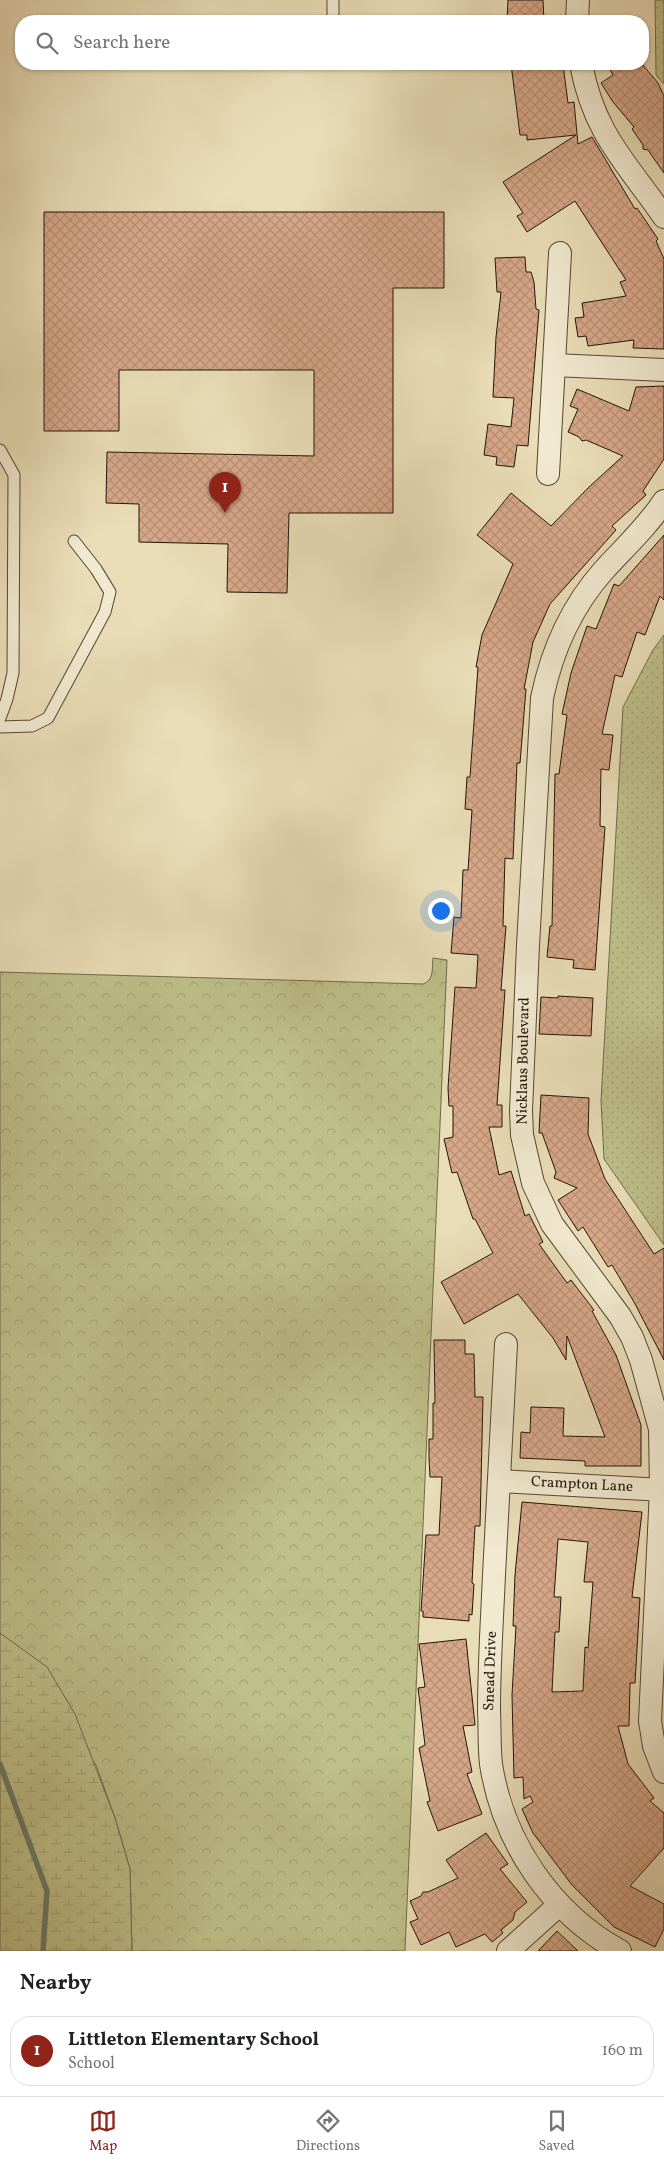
<!DOCTYPE html>
<style>
:root{--surface:#fff;--page:#f6f6f6;--text:#202124;--muted:#757577;--line:#e0e0e0;--accent:#8f2418}
body{margin:0;font-family:Vollkorn,serif;background:var(--page);color:var(--text)}
.you{position:absolute;left:440px;top:910px;width:18px;height:18px;margin:-12px;border:4px solid #fff;border-radius:50%;background:#1a73e8;box-shadow:0 0 0 8px #1a73e833}
.badge{display:grid;place-items:center;width:32px;height:32px;border-radius:50%;background:var(--accent);color:#fff;font-size:16px;font-weight:700}
.pin{position:absolute;translate:-50% -41px;filter:drop-shadow(0 1px 2px #0008)}
.pin::after{content:'';position:absolute;top:26px;width:18px;height:15px;background:inherit;clip-path:polygon(0 0,100% 0,50% 100%)}
.list{margin:0;padding:0;list-style:none}
h2{display:flex;justify-content:space-between;align-items:center;height:65px;margin:0;padding:0 20px;font-size:21px}
h2 small{font-size:16px;font-weight:400;color:var(--muted)}
.list li{display:grid;grid-template-columns:32px 1fr auto;gap:15px;align-items:center;box-sizing:border-box;height:70px;margin:0 10px 10px;padding:0 10px;border:1px solid var(--line);border-radius:20px}
.list b{display:block;font-size:19px;white-space:nowrap}
.list p{margin:0;font-size:16px;white-space:nowrap;color:var(--muted)}
.list em{font-size:16px;font-style:normal;color:var(--muted)}
.icon{flex:none;width:28px;height:28px;fill:none;stroke:currentColor;stroke-width:2;stroke-linecap:round;stroke-linejoin:round}
.map{position:relative;flex:none;width:664px;height:1951px;overflow:hidden}
.search{position:absolute;background:var(--surface);box-shadow:0 1px 4px #0004;left:15px;right:15px;top:15px;height:55px;display:flex;align-items:center;gap:12px;box-sizing:border-box;padding:0 18px;border-radius:20px;color:var(--muted);font-size:19px}
.sheet{height:145px;background:var(--surface)}
nav{display:flex;justify-content:space-around;align-items:center;box-sizing:border-box;height:70px;border-top:1px solid var(--line);background:var(--surface);font-size:14px;color:var(--muted)}
nav a{display:grid;justify-items:center;gap:2px}
nav .on{color:var(--accent)}
.map>svg:first-child{display:block}
.grass{fill:url(#grass-dots);stroke:#706a4a}
.forest{fill:url(#forest-crowns);stroke:#706a4a}
.wetland{fill:url(#wetland-marsh);stroke:#706a4a}
.lines{fill:none;stroke-linecap:round;stroke-linejoin:round}
.stream{stroke:#6a7a69;stroke-width:5.5}
.building{fill:url(#building-cross-hatch);stroke:#23150a;fill-rule:evenodd}
.lane-casing{stroke:#544735;stroke-width:13}
.street-casing{stroke:#544735;stroke-width:24}
.lane{stroke:#f1e9d0;stroke-width:11}
.street{stroke:#f1e9d0;stroke-width:22}
.labels{text-anchor:middle;dominant-baseline:central;stroke-width:4;stroke-linejoin:round;paint-order:stroke}
.street-label{font-size:15px;fill:#23150a;stroke:#f1e9d0}
</style>
<div class="map">
<svg width="664" height="1951" viewBox="0 0 664 1951">
<defs>
<pattern id="grass-dots" width="8" height="8" patternUnits="userSpaceOnUse" patternTransform="scale(1.25)"><rect width="8" height="8" fill="#bebf89"/><path d="M2 2h.1M6 6h.1" fill="none" stroke="#a3a375" stroke-width="1.8" stroke-linecap="round"/></pattern>
<pattern id="forest-crowns" width="20" height="18" patternUnits="userSpaceOnUse" patternTransform="scale(1.25)"><rect width="20" height="18" fill="#bebf89"/><path d="M2 6a3 3 0 1 1 6 0M12 15a3 3 0 1 1 6 0" fill="none" stroke="#a3a375"/></pattern>
<pattern id="wetland-marsh" width="20" height="14" patternUnits="userSpaceOnUse" patternTransform="scale(1.25)"><rect width="20" height="14" fill="#bebf89"/><path d="M1 5h8M5 5V1M11 12h8M15 12V8" fill="none" stroke="#a3a375"/></pattern>
<pattern id="building-cross-hatch" width="8" height="8" patternUnits="userSpaceOnUse" patternTransform="scale(1.25)"><rect width="8" height="8" fill="#d7a789"/><path d="M0 0l8 8M0 8l8-8" fill="none" stroke="#b88f75"/></pattern>
</defs>
<rect width="100%" height="100%" fill="#e9ddb7"/>
<filter id="stains"><feTurbulence type="fractalNoise" baseFrequency=".004" numOctaves="4"/><feColorMatrix values="0 0 0 0 .2 0 0 0 0 .09 0 0 0 0 .02 0 0 0 .5 -.17"/></filter>
<radialGradient id="worn" r=".72"><stop offset=".6" stop-color="#630" stop-opacity="0"/><stop offset="1" stop-color="#630" stop-opacity=".3"/></radialGradient>
<g class="grass">
<polygon points="655,0 664,0 664,84 656,75"/>
<polygon points="664,635 664,1245 604,1159 601,1101 623,707 653,650"/>
</g>
<path class="forest" d="M 433,958 L 447,960 L 405,1951 L 132,1951 L 130,1869 L 115,1818 L 96,1765 L 0,1633 L 0,972 L 423,984 C 434,981 432,968 433,958 Z"/>
<polygon class="wetland" points="0,1633 47,1667 75,1714 115,1818 130,1869 132,1951 0,1951"/>
<g class="lines">
<polyline class="stream" points="0,1764 47,1891 43,1951"/>
</g>
<g class="building">
<polygon points="508,0 543,0 544,21 507,21"/>
<polygon points="511,64 563,64 568,103 574,102 578,144 592,137 635,209 637,208 658,239 656,241 664,259 664,349 633,348 634,340 588,346 586,336 578,337 575,318 584,317 582,303 626,296 620,282 626,280 575,201 527,232 517,216 523,213 503,182 576,135 527,140 527,135 520,135"/>
<polygon points="607,64 642,64 658,83 664,96 664,173 648,150 643,149 643,145 632,129 634,127 613,102 601,83 613,75"/>
<polygon points="44,212 444,212 444,288 393,288 393,513 289,513 287,593 227,592 228,544 139,542 139,504 106,503 107,452 314,456 314,370 119,370 119,431 44,431"/>
<polygon points="525,257 526,272 531,272 534,282 536,309 539,310 528,446 517,445 514,467 496,465 497,457 484,455 488,424 511,427 514,398 493,397 496,337 501,292 497,292 495,258"/>
<polygon points="664,386 664,459 643,491 646,495 612,526 616,530 550,604 533,642 524,689 526,689 520,763 517,763 513,859 505,858 503,926 506,926 501,990 505,990 497,1105 502,1105 502,1127 489,1127 499,1175 511,1171 525,1216 529,1214 543,1242 539,1244 567,1283 571,1280 594,1310 592,1311 616,1355 641,1425 641,1466 585,1466 585,1461 520,1458 521,1432 530,1433 531,1407 564,1408 563,1436 605,1437 567,1336 566,1360 553,1338 518,1294 464,1324 441,1282 493,1253 475,1219 473,1219 457,1172 452,1173 444,1139 453,1137 453,1106 449,1106 448,1088 455,987 476,988 478,955 451,953 454,917 461,918 463,870 468,870 472,810 465,809 467,777 470,777 478,667 476,667 482,635 513,564 477,535 511,493 551,526 589,487 623,456 586,440 582,441 579,437 568,432 578,409 570,406 577,389 629,411 636,387"/>
<polygon points="664,535 664,600 660,596 645,635 637,632 622,677 615,675 602,734 613,735 609,770 601,769 600,826 605,827 595,970 573,968 574,960 547,957 550,926 552,926 555,774 559,774 567,715 562,714 571,673 587,626 596,629 614,584 619,586"/>
<polygon points="558,996 593,998 591,1036 539,1034 541,997 558,998"/>
<polygon points="541,1095 589,1098 588,1134 605,1179 654,1254 664,1248 664,1360 634,1302 612,1265 608,1267 583,1227 578,1231 558,1200 577,1188 554,1178 556,1172 542,1133 539,1133"/>
<polygon points="434,1340 465,1340 465,1354 474,1354 475,1397 483,1397 480,1526 475,1526 472,1583 474,1584 472,1615 469,1614 469,1621 423,1617 423,1611 421,1611 426,1535 439,1535 442,1477 430,1477 429,1458 429,1439 433,1439 433,1403 435,1403"/>
<path d="M 522,1502 L 642,1512 L 632,1597 L 640,1598 L 635,1683 L 630,1683 L 629,1726 L 618,1726 L 628,1764 L 654,1798 L 650,1801 L 664,1813 L 664,1848 L 630,1886 L 664,1904 L 664,1929 L 655,1947 L 614,1927 L 572,1885 L 533,1833 L 522,1809 L 533,1802 L 530,1796 L 524,1799 L 523,1777 L 514,1778 L 512,1695 L 516,1626 L 513,1626 L 515,1575 ZM 558,1539 L 588,1542 L 584,1582 L 593,1582 L 588,1648 L 585,1647 L 583,1691 L 552,1692 L 555,1632 L 559,1632 L 561,1597 L 554,1597 Z"/>
<polygon points="466,1639 475,1725 463,1726 472,1772 467,1774 482,1814 438,1831 427,1802 430,1801 419,1748 425,1745 418,1688 425,1687 419,1644"/>
<polygon points="486,1833 508,1864 500,1869 527,1902 515,1912 513,1920 501,1930 503,1933 492,1942 485,1934 456,1947 449,1932 421,1945 410,1922 418,1919 410,1901 421,1896 423,1892 428,1892 458,1878 446,1860"/>
<polygon points="557,1931 578,1951 538,1951"/>
</g>
<g class="lines">
<g class="lane-casing">
<g id="lane">
<polyline points="333,0 333,21"/>
<polyline points="0,450 14,475 13,673 7,699 0,718"/>
<polyline points="0,727 32,726 48,718 105,612 110,592 96,569 74,541"/>
</g>
</g>
<g class="street-casing">
<g id="street">
<polyline points="577,21 578,0"/>
<path d="M 581,64 C 594,134 626,162 664,217"/>
<polyline points="554,365 664,370"/>
<polyline points="548,474 560,253"/>
<path d="M 664,501 C 647,527 625,547 604,570 C 571,607 552,650 542,698 L 528,945 L 521,1111 L 522,1135 L 533,1183 L 552,1224 L 620,1316 L 632,1337 L 641,1360 L 660,1429 L 661,1489 L 650,1721 L 654,1746 L 664,1772"/>
<path d="M 506,1344 C 502,1421 498,1498 494,1575 C 492,1620 489,1665 489,1711 C 490,1729 489,1746 491,1764 C 503,1842 551,1913 620,1951"/>
<polyline points="499,1481 664,1490"/>
<polyline points="508,1951 559,1905"/>
</g>
</g>
<use href="#lane" class="lane"/>
<use href="#street" class="street"/>
</g>
<g class="labels">
<g class="street-label">
<text transform="translate(524 1061) rotate(-89)">Nicklaus Boulevard</text>
<text transform="translate(582 1485) rotate(3)">Crampton Lane</text>
<text transform="translate(491 1671) rotate(-88)">Snead Drive</text>
</g>
</g>
<rect width="100%" height="100%" filter="url(#stains)"/>
<rect width="100%" height="100%" fill="url(#worn)"/>
</svg>
<div class="you"></div>
<div class="pin badge" style="left:225px;top:513px">1</div>
<div class="search"><svg class="icon" aria-label="search" viewBox="0 0 24 24"><circle cx="10" cy="10" r="6"/><path d="M15 15l6 6"/></svg>Search here</div>
</div>
<section class="sheet">
<h2>Nearby<small></small></h2>
<ul class="list">
<li><span class="badge">1</span><div><b>Littleton Elementary School</b><p>School</p></div><em>160 m</em></li>
</ul>
</section>
<nav>
<a class="on"><svg class="icon" aria-label="map" viewBox="0 0 24 24"><path d="M3 6l6-2 6 2 6-2v14l-6 2-6-2-6 2zM9 4v14M15 6v14"/></svg>Map</a>
<a><svg class="icon" aria-label="directions" viewBox="0 0 24 24"><path d="M12 3l9 9-9 9-9-9zM9 14v-3h6M13 9l2 2-2 2"/></svg>Directions</a>
<a><svg class="icon" aria-label="saved" viewBox="0 0 24 24"><path d="M7 4h10v16l-5-4-5 4z"/></svg>Saved</a>
</nav>
